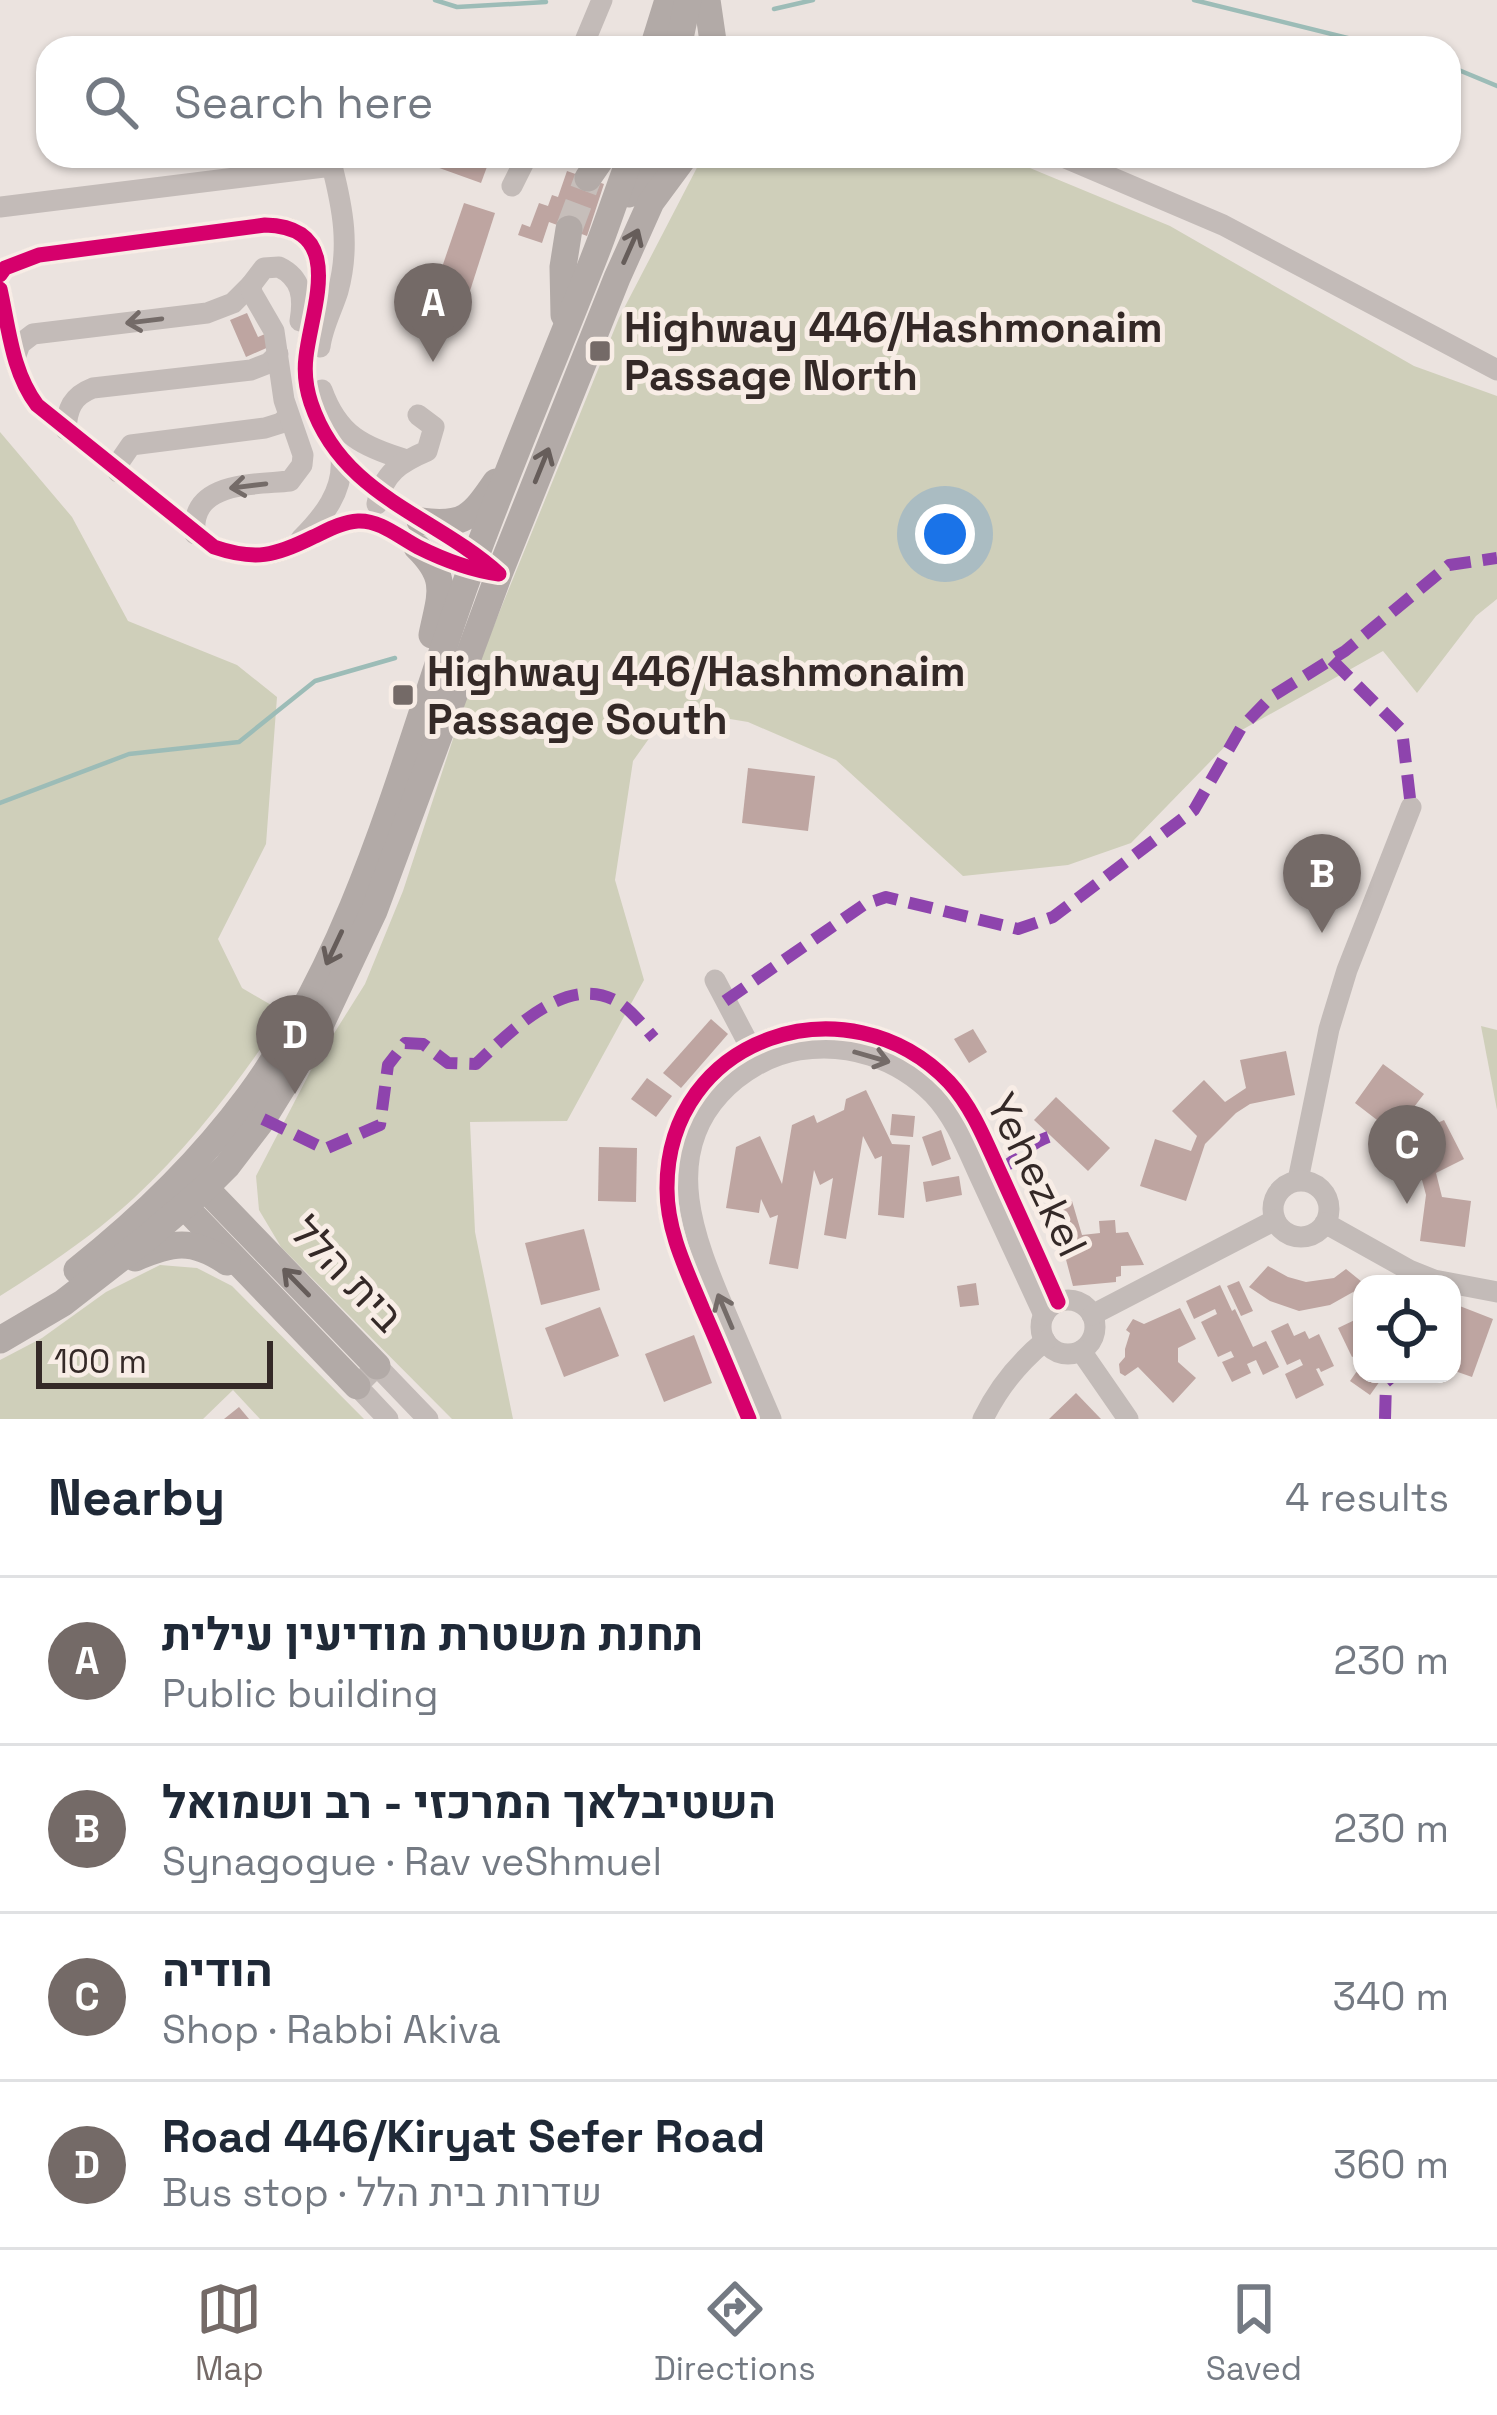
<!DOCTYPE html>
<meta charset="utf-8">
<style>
:root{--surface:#fff;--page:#f2f2f3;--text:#1f2937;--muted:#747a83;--line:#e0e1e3;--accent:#746a67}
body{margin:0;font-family:"Space Grotesk",Heebo,sans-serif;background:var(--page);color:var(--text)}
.controls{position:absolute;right:36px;bottom:36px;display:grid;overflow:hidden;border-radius:24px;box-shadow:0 3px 9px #0004}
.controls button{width:108px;height:108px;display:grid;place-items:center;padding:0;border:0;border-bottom:3px solid var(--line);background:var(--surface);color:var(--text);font:60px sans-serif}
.scale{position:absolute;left:36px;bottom:30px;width:237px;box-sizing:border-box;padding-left:12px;border:6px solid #342927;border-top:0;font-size:33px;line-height:42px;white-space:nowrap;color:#342927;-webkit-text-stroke:9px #f8ede6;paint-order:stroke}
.you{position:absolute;left:945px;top:534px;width:42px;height:42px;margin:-30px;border:9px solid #fff;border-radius:50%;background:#1a73e8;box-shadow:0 0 0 18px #1a73e833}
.badge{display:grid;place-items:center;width:78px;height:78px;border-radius:50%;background:var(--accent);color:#fff;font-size:39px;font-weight:700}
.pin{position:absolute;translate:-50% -99px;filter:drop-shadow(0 3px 6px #0008)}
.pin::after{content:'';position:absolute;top:63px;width:42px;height:36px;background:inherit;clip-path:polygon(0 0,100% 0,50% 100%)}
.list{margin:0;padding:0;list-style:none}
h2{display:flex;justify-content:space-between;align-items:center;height:156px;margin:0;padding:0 48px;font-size:51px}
h2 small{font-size:39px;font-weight:400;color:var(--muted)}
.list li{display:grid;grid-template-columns:78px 1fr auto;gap:36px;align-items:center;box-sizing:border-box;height:168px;padding:0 48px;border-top:3px solid var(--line)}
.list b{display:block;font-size:45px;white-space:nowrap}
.list p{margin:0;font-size:39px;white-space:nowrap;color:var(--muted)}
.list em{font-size:39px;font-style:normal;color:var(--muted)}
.icon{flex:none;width:66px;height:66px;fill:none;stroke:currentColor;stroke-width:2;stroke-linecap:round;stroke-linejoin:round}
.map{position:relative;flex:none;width:1497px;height:1419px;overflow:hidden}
.search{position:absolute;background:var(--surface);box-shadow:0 3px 9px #0004;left:36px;right:36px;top:36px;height:132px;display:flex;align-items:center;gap:30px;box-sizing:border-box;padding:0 42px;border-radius:36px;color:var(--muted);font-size:45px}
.sheet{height:828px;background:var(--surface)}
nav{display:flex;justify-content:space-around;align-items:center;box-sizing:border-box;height:168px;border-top:3px solid var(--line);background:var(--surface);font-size:33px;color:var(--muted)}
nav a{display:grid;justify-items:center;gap:6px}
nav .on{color:var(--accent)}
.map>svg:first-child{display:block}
.green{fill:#cfcfba}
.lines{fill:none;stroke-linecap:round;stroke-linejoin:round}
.stream{stroke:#9cbcb7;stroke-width:4.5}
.building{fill:#bea5a1}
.major-tunnel{stroke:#c6beba;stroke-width:27;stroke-dasharray:27 14;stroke-linecap:butt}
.minor{stroke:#c3bbb8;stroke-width:21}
.major{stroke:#b2aaa7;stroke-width:27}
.quiet{stroke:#8e44ad;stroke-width:12;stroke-dasharray:24 12;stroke-linecap:butt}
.cycleway-casing{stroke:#f8ede6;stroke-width:22}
.cycleway{stroke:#d6006c;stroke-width:15}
.oneway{stroke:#665d5a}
.oneway2{stroke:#746b68}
.poi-dot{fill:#746a67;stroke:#f8ede6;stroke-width:4.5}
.labels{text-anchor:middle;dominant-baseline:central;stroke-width:10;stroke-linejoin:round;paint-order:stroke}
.poi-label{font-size:42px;font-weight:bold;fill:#342927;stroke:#f8ede6;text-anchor:start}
.street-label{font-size:42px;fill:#342927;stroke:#f8ede6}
</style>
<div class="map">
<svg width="1497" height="1419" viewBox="0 0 1497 1419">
<rect width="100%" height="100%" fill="#ebe3df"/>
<g class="green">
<polygon points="703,156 1001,156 1170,226 1414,366 1497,396 1497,599 1476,616 1417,693 1383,651 1240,731 1131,843 1068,865 963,876 836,760 748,722 670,709 633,761 615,880 644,980 567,1121 470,1122 475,1232 513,1419 452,1419 281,1247 259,1210 256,1176 311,1070 365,984 403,891 475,672 619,318"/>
<path d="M 0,432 L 72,517 L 128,621 L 237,665 L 277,697 L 266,844 L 218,939 L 242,988 L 285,1013 C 241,1079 192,1144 134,1198 C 94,1235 46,1267 0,1296 Z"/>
<polygon points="1481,1026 1497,1030 1497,1110"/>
<polygon points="160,1265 197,1268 232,1286 364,1419 260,1419 233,1390 203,1419 0,1419 0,1360 42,1338 106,1292"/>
</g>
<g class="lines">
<g class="stream">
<polyline points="435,0 457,7 546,2"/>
<polyline points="1194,0 1388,48"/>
<polyline points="774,9 813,0"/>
<polyline points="1449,66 1497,86"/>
<polyline points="0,803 129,754 239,742 315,681 395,658"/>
</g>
</g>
<g class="building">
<polygon points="406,156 491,156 481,183"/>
<polygon points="567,171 604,184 587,236 549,222 542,243 518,235 522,224 530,227 539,203 548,206 552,195 558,197"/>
<polygon points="464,203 495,213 460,322 427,311"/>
<polygon points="247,313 258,337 265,334 271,346 246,357 230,320"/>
<polygon points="748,768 815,776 808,831 742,823"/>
<polygon points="711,1019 728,1034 681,1088 663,1073"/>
<polygon points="973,1029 987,1052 969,1063 954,1039"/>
<polygon points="1286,1051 1295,1095 1250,1104 1236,1113 1205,1144 1186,1201 1140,1186 1155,1139 1191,1151 1197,1136 1172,1111 1204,1080 1225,1102 1246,1088 1240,1060"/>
<polygon points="1383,1064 1424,1094 1401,1124 1412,1135 1444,1120 1464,1159 1436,1173 1442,1197 1471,1201 1465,1247 1420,1241 1426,1195 1422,1180 1403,1140 1355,1103"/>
<polygon points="647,1078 672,1096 656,1117 631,1099"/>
<polygon points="866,1090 892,1144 910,1145 904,1218 878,1215 882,1156 875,1159 863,1136 846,1239 824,1235 833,1178 820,1185 814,1170 798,1269 769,1264 778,1215 770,1218 761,1199 759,1213 726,1208 736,1147 760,1136 782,1184 792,1125 814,1115 817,1123 844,1110 846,1099"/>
<polygon points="1056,1097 1110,1148 1088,1171 1034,1120"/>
<polygon points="892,1114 915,1116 913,1137 890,1135"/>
<polygon points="941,1130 951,1159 932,1166 922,1137"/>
<polygon points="599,1147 637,1148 636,1202 598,1201"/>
<polygon points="959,1176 962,1195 926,1202 923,1182"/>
<polygon points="1072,1201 1082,1235 1100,1233 1099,1221 1115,1220 1116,1233 1128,1232 1144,1265 1121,1266 1121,1276 1116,1277 1116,1282 1073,1286 1051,1203"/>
<polygon points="584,1229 600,1290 541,1305 525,1243"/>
<polygon points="1268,1266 1288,1277 1306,1282 1334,1278 1346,1269 1362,1282 1362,1287 1330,1305 1299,1311 1270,1301 1249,1287"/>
<polygon points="1239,1281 1253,1311 1241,1316 1227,1286"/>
<polygon points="976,1283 979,1305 960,1307 957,1286"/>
<polygon points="1220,1285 1232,1311 1235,1309 1253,1347 1266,1341 1279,1367 1263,1375 1256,1360 1247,1364 1251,1373 1232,1382 1222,1362 1234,1357 1231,1351 1218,1357 1201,1322 1217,1314 1215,1309 1194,1319 1186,1301"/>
<polygon points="1452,1303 1493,1319 1472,1377 1452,1370"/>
<polygon points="600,1307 619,1356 564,1377 545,1328"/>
<polygon points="1180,1308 1196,1339 1178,1348 1178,1362 1196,1378 1173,1403 1138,1367 1125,1376 1120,1373 1119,1364 1125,1357 1125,1349 1130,1333 1126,1330 1133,1319 1144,1324"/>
<polygon points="1361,1317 1362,1352 1352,1357 1338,1328"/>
<polygon points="1288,1323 1294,1336 1305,1331 1309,1339 1319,1334 1334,1366 1321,1372 1319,1368 1316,1369 1324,1385 1296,1399 1285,1374 1303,1365 1300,1359 1287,1365 1271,1331"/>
<polygon points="694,1335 712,1383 664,1402 645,1354"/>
<polygon points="1362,1364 1362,1374 1385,1374 1370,1395 1350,1381"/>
<polygon points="1076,1393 1101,1419 1049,1419"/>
<polygon points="239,1407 249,1419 224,1419"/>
</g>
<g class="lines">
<polyline class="major-tunnel" points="569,229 588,178"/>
<g class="minor">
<polyline points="582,48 602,0"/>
<polyline points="1061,156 1223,225 1497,370"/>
<polyline points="512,186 527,156"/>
<path d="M 0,207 L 332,166 C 343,209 350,247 338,291 C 332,310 322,328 320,347"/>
<path d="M 0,275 L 5,268 L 39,255 L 265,225 C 348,227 311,309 306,357 C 304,373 306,388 311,403 C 342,496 434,515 499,574 C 470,570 444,560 418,547 C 399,537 380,520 358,521 C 342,522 328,530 313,537 C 275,556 255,561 214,547 L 37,405 C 12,372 9,329 0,289"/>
<polyline points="15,358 20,344 33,334 207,313 233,303 251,285"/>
<path d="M 322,390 C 338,435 363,447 407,460"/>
<path d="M 66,430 C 67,409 72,396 93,388 L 251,370 L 269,363 L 278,354"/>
<polyline points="118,472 120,461 131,445 265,428 281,423 289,416"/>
<path d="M 377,504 C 383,473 401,462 427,451 L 434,427 L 418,415"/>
<path d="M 195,534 C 190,481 253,485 290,481 L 302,465 L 303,455 L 284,400 L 274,331 L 252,293 L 251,285 L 264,268 L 279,267 C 302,278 304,298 300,321"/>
<path d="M 301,539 C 323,517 344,491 341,458"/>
<polyline points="715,980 756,1058"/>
<polyline points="1298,1180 1329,1029 1347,970 1411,807"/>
<circle cx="1301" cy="1209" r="28"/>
<polyline points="1325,1223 1409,1270 1434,1280 1497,1292"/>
<circle cx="1068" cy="1327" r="27"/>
<polyline points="1092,1315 1275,1220"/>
<polyline points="1081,1351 1128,1419"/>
<polyline points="388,1419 357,1386 377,1366 428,1419"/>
<path d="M 749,1419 C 734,1383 719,1346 703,1310 C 687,1271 667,1232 667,1189 C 666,1036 848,977 949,1082 C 974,1109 987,1145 1002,1177 C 1021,1219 1040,1260 1058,1302"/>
<path d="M 771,1419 C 755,1382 740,1346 724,1309 C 695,1240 661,1158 720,1094 C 740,1072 769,1055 799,1050 C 848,1042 897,1058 933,1094 C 956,1118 968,1151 982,1181 C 1003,1226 1023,1270 1044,1315"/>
<path d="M 983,1419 C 998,1388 1018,1363 1045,1341"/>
</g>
<g class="major">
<polyline points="707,0 714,48"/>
<polyline points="653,48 668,0"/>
<polyline points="678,48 688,0"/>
<polyline points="588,178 603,156"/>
<polyline points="629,194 656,156"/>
<polyline points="564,315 563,267 569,229"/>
<path d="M 420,521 C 464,527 472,517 496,482"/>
<path d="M 417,547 C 450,579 440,595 432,635"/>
<polyline points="193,1184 205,1188 377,1366"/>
<polyline points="185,1207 357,1386"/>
<path d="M 135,1258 C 172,1242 192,1238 227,1262"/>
<path d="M 77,1270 C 140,1220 201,1161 249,1096 C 359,946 403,760 464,588 C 505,474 553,363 597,250 C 609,219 619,187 631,156"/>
<polyline points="0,1340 63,1303 148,1237 205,1188 227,1166 263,1119 318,1030 374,911 499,574 617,278 651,202 685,156"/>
</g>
<g class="quiet">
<polyline points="1332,660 1402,730 1411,807"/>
<polyline points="725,1001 865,904 886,897 1018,929 1053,917 1194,810 1241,728 1271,697 1345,651 1449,565 1497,558"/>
<path d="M 263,1119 L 325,1149 L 380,1125 L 388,1065 L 405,1043 L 423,1044 L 448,1063 L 476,1064 C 511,1031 570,969 621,1004 C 633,1012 644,1027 654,1038"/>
<path d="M 999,1170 C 1019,1160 1028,1143 1051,1136"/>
<polyline points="1385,1419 1386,1382 1395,1374"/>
</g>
<g class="cycleway-casing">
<g id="cycleway">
<path d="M 0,275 L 5,268 L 39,255 L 265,225 C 348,227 311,309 306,357 C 304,373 306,388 311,403 C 342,496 434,515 499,574 C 470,570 444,560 418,547 C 399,537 380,520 358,521 C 342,522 328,530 313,537 C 275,556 255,561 214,547 L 37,405 C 12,372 9,329 0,289"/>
<path d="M 749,1419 C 734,1383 719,1346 703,1310 C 687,1271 667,1232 667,1189 C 666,1036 848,977 949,1082 C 974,1109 987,1145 1002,1177 C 1021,1219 1040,1260 1058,1302"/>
</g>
</g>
<use href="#cycleway" class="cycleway"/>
</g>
<defs><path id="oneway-shaft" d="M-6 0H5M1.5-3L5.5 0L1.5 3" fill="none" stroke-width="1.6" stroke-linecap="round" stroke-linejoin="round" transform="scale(3)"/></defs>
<g class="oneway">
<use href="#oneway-shaft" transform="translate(631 246) rotate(-66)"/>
<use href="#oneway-shaft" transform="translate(542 465) rotate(-68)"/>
<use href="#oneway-shaft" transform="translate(334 948) rotate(115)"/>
<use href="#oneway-shaft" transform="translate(296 1282) rotate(-134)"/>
</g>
<g class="oneway2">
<use href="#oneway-shaft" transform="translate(144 321) rotate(173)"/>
<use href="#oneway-shaft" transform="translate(248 486) rotate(173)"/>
<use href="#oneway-shaft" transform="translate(872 1057) rotate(16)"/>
<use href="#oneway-shaft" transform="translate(725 1311) rotate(-113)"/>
</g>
<g class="poi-dot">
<rect x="588" y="339" width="24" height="24" rx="6"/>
<rect x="391" y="683" width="24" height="24" rx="6"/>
</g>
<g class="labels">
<g class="poi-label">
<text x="624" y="327">Highway 446/Hashmonaim<tspan x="624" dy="48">Passage North</tspan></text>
<text x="427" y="671">Highway 446/Hashmonaim<tspan x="427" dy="48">Passage South</tspan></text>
</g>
<g class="street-label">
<text transform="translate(1037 1175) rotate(64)">Yehezkel</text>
<text transform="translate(347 1274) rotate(46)">בית הלל</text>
</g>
</g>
</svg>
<div class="controls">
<button><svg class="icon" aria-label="locate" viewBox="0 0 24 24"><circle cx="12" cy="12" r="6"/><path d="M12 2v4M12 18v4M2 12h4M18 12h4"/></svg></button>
</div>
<div class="scale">100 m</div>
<div class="you"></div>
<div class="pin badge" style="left:433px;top:362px">A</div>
<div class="pin badge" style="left:1322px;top:933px">B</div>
<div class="pin badge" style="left:1407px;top:1204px">C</div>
<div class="pin badge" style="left:295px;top:1094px">D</div>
<div class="search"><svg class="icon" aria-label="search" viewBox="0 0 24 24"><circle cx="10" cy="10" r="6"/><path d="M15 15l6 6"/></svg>Search here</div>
</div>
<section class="sheet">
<h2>Nearby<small>4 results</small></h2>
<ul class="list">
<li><span class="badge">A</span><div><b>תחנת משטרת מודיעין עילית</b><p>Public building</p></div><em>230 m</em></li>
<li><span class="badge">B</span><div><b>השטיבלאך המרכזי - רב ושמואל</b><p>Synagogue · Rav veShmuel</p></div><em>230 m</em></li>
<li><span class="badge">C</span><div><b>הודיה</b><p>Shop · Rabbi Akiva</p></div><em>340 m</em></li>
<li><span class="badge">D</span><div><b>Road 446/Kiryat Sefer Road</b><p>Bus stop · שדרות בית הלל</p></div><em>360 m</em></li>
</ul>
</section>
<nav>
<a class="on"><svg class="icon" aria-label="map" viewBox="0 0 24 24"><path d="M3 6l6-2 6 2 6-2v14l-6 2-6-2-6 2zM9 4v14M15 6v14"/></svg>Map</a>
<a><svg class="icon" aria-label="directions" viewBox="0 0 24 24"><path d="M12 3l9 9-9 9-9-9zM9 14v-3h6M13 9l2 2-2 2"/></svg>Directions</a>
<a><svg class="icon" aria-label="saved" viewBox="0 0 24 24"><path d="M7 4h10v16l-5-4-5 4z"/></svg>Saved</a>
</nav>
